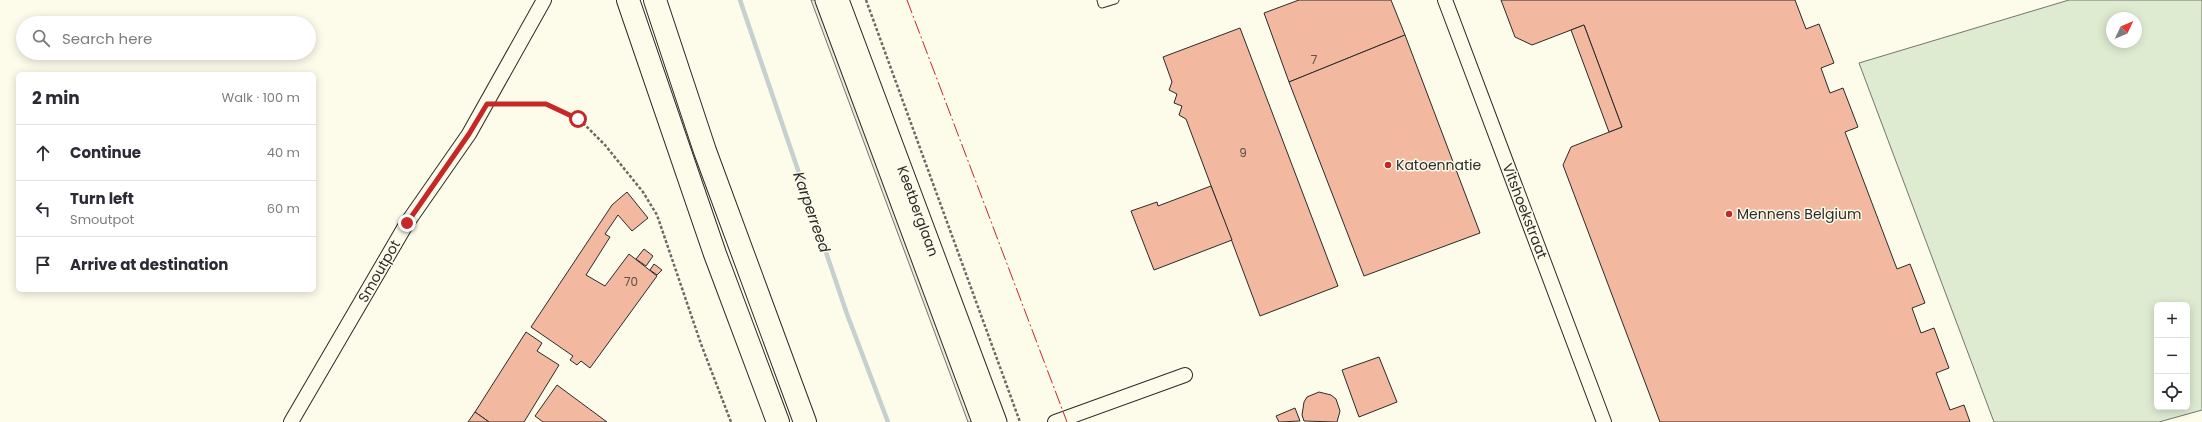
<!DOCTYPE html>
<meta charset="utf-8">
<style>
:root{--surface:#fff;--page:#f2f2f3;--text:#2b2b33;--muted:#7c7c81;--line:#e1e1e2}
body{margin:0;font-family:Poppins,sans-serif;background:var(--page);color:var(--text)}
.controls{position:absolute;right:12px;bottom:12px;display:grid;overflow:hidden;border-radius:6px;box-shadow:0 2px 10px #0003}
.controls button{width:36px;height:36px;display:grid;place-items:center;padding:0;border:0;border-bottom:1px solid var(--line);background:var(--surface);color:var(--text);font:20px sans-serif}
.compass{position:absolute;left:2106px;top:12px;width:36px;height:36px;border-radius:50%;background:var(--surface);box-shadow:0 2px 10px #0003;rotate:46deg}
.stop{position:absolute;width:12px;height:12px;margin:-9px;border:3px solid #c62828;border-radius:50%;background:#fff}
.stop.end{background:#c62828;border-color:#fff;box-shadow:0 1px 4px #0008}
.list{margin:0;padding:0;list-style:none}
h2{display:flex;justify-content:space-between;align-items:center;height:52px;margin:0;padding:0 16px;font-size:17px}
h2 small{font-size:13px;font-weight:400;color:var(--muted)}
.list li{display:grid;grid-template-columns:26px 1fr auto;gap:12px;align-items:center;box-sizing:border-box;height:56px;padding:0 16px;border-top:1px solid var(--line)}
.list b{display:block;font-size:15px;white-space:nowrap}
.list p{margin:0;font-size:13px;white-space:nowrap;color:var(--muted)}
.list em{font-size:13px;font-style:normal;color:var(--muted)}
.icon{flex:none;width:22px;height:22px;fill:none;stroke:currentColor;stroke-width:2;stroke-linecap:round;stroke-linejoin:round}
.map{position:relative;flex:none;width:2202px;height:422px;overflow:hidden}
.search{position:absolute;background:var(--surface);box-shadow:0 2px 10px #0003;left:16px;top:16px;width:300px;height:44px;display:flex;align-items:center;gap:10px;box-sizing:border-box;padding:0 14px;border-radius:22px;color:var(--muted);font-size:15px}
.panel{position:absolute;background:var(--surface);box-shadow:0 2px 10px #0003;left:16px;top:72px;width:300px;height:220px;border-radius:6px}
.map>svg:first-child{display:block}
.green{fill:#deebd1;stroke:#74746e;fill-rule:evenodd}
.parking{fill:#eceadb;stroke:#74746e}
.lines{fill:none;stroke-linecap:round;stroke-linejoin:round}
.stream{stroke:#c7d0d0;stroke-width:4.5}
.building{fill:#f2b8a0;stroke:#2b2b2b}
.lane-casing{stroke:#2b2b2b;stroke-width:9}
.street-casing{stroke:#2b2b2b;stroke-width:16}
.secondary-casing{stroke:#2b2b2b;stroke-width:21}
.highway-casing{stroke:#2b2b2b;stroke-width:24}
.path{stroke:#6a6964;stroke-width:2.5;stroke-dasharray:3 2;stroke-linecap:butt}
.lane{stroke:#fdfbea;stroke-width:7}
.street{stroke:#fdfbea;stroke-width:14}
.secondary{stroke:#fdfbea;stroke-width:19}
.highway{stroke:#fdfbea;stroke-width:22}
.power{stroke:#c62828;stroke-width:1;stroke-dasharray:14 3 2 3;stroke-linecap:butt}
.route{stroke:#c62828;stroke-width:5}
.poi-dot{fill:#c62828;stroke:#fdfbea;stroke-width:1.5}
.labels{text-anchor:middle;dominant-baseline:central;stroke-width:3;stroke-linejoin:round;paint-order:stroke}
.number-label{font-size:12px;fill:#5d4e48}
.poi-label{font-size:14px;fill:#2b2b2b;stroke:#fdfbea;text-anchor:start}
.street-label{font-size:14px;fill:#2b2b2b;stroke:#fdfbea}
.water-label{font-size:15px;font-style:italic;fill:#2b2b2b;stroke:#fdfbea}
</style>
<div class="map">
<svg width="2202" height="422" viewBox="0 0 2202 422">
<rect width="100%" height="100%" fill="#fdfbea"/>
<path class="green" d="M 2069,0 L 2202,0 L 2202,410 L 2159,422 L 1994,422 L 1859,63 ZM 2112,18 L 2136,18 L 2136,42 L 2112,42 ZM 2157,305 L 2187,305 L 2187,407 L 2157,407 Z"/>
<polygon class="parking" points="811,0 821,0 978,422 968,422"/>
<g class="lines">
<polyline class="stream" points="740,0 847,314 888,422"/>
</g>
<g class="building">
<polygon points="1299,0 1391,0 1405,35 1289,82 1264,13"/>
<polygon points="1501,0 1795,0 1806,29 1819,24 1834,63 1821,68 1830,93 1843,88 1858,127 1845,132 1897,269 1910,264 1925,303 1912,308 1921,333 1934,328 1949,368 1936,373 1950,410 1964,405 1970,422 1660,422 1563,165 1571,147 1622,127 1584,25 1532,45 1515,37"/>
<polygon points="1584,25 1622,127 1609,132 1571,30"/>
<polygon points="1240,28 1338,286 1260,316 1186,119 1179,115 1182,106 1174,103 1177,94 1169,90 1172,82 1163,57"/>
<polygon points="1405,35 1480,233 1364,276 1289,82"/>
<polygon points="1211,186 1232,240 1154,270 1131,211 1157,202 1158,206"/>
<polygon points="627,192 648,218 632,231 618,215 605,234 610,237 586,275 605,286 629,254 657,276 590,368 581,361 577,365 570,360 573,356 531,327 612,205"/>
<polygon points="644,249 653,256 646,266 636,259"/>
<polygon points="654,264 662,270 657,275 650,270"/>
<polygon points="526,332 542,343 537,351 559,365 524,422 489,422 475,412"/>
<polygon points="1379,357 1397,402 1359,417 1342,370"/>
<polygon points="557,385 607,422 543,422 535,416"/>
<polygon points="1319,392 1331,395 1336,399 1340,411 1337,422 1304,421 1302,415 1304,402 1307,397"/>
<polygon points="1295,408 1300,421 1279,422 1276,416"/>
<polygon points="475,412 489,422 468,422"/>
</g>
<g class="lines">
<g class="lane-casing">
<polyline id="lane" points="1101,0 1102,4 1115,0"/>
</g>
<g class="street-casing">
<g id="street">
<polyline points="1445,0 1604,422"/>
<polyline points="291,422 407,223 469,134 544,0"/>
<polyline points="1055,422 1185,375"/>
</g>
</g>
<g class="secondary-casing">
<g id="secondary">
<polyline points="825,0 982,422"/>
<polyline points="839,0 997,422"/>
</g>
</g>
<g class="highway-casing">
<g id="highway">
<polyline points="628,0 715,254 778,422"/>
<polyline points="655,0 705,151 805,422"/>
</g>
</g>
<g class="path">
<polyline points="866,0 1020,422"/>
<polyline points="503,104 546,104 579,119 605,145 643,192 657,215 701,344 731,422"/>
</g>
<use href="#lane" class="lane"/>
<use href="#street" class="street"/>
<use href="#secondary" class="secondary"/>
<use href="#highway" class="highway"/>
<polyline class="power" points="907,0 1067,422"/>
</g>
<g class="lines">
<polyline class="route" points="407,223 469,134 487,104 546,104 578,119"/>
</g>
<g class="poi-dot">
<circle cx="1388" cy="165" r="4"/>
<circle cx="1729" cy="214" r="4"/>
</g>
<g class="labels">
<g class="number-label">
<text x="1314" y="59">7</text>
<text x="1243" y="152">9</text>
<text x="631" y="281">70</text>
</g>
<g class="poi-label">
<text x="1396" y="165">Katoennatie</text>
<text x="1737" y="214">Mennens Belgium</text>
</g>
<g class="street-label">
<text transform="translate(918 211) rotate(70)">Keetberglaan</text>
<text transform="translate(1525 211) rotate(69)">Vitshoekstraat</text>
<text transform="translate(379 271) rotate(-60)">Smoutpot</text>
</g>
<g class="water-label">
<text transform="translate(812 212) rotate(71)">Karperreed</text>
</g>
</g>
</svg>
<div class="controls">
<button>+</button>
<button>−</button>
<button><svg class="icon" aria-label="locate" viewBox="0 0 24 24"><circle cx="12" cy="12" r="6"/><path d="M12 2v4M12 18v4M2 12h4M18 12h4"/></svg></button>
</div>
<svg class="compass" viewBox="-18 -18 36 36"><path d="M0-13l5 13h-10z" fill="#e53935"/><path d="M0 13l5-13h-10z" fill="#7c7c81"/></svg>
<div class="stop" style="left:578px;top:119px"></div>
<div class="stop end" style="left:407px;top:223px"></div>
<div class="search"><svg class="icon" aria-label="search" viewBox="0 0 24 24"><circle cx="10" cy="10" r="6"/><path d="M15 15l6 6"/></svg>Search here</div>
<section class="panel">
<h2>2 min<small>Walk · 100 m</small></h2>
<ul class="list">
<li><svg class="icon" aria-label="ahead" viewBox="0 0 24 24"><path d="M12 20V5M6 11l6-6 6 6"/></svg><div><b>Continue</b></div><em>40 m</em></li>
<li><svg class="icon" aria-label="left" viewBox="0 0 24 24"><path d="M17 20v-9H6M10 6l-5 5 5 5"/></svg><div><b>Turn left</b><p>Smoutpot</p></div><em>60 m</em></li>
<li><svg class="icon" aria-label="arrive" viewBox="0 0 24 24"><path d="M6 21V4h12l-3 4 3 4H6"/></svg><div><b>Arrive at destination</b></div></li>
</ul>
</section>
</div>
